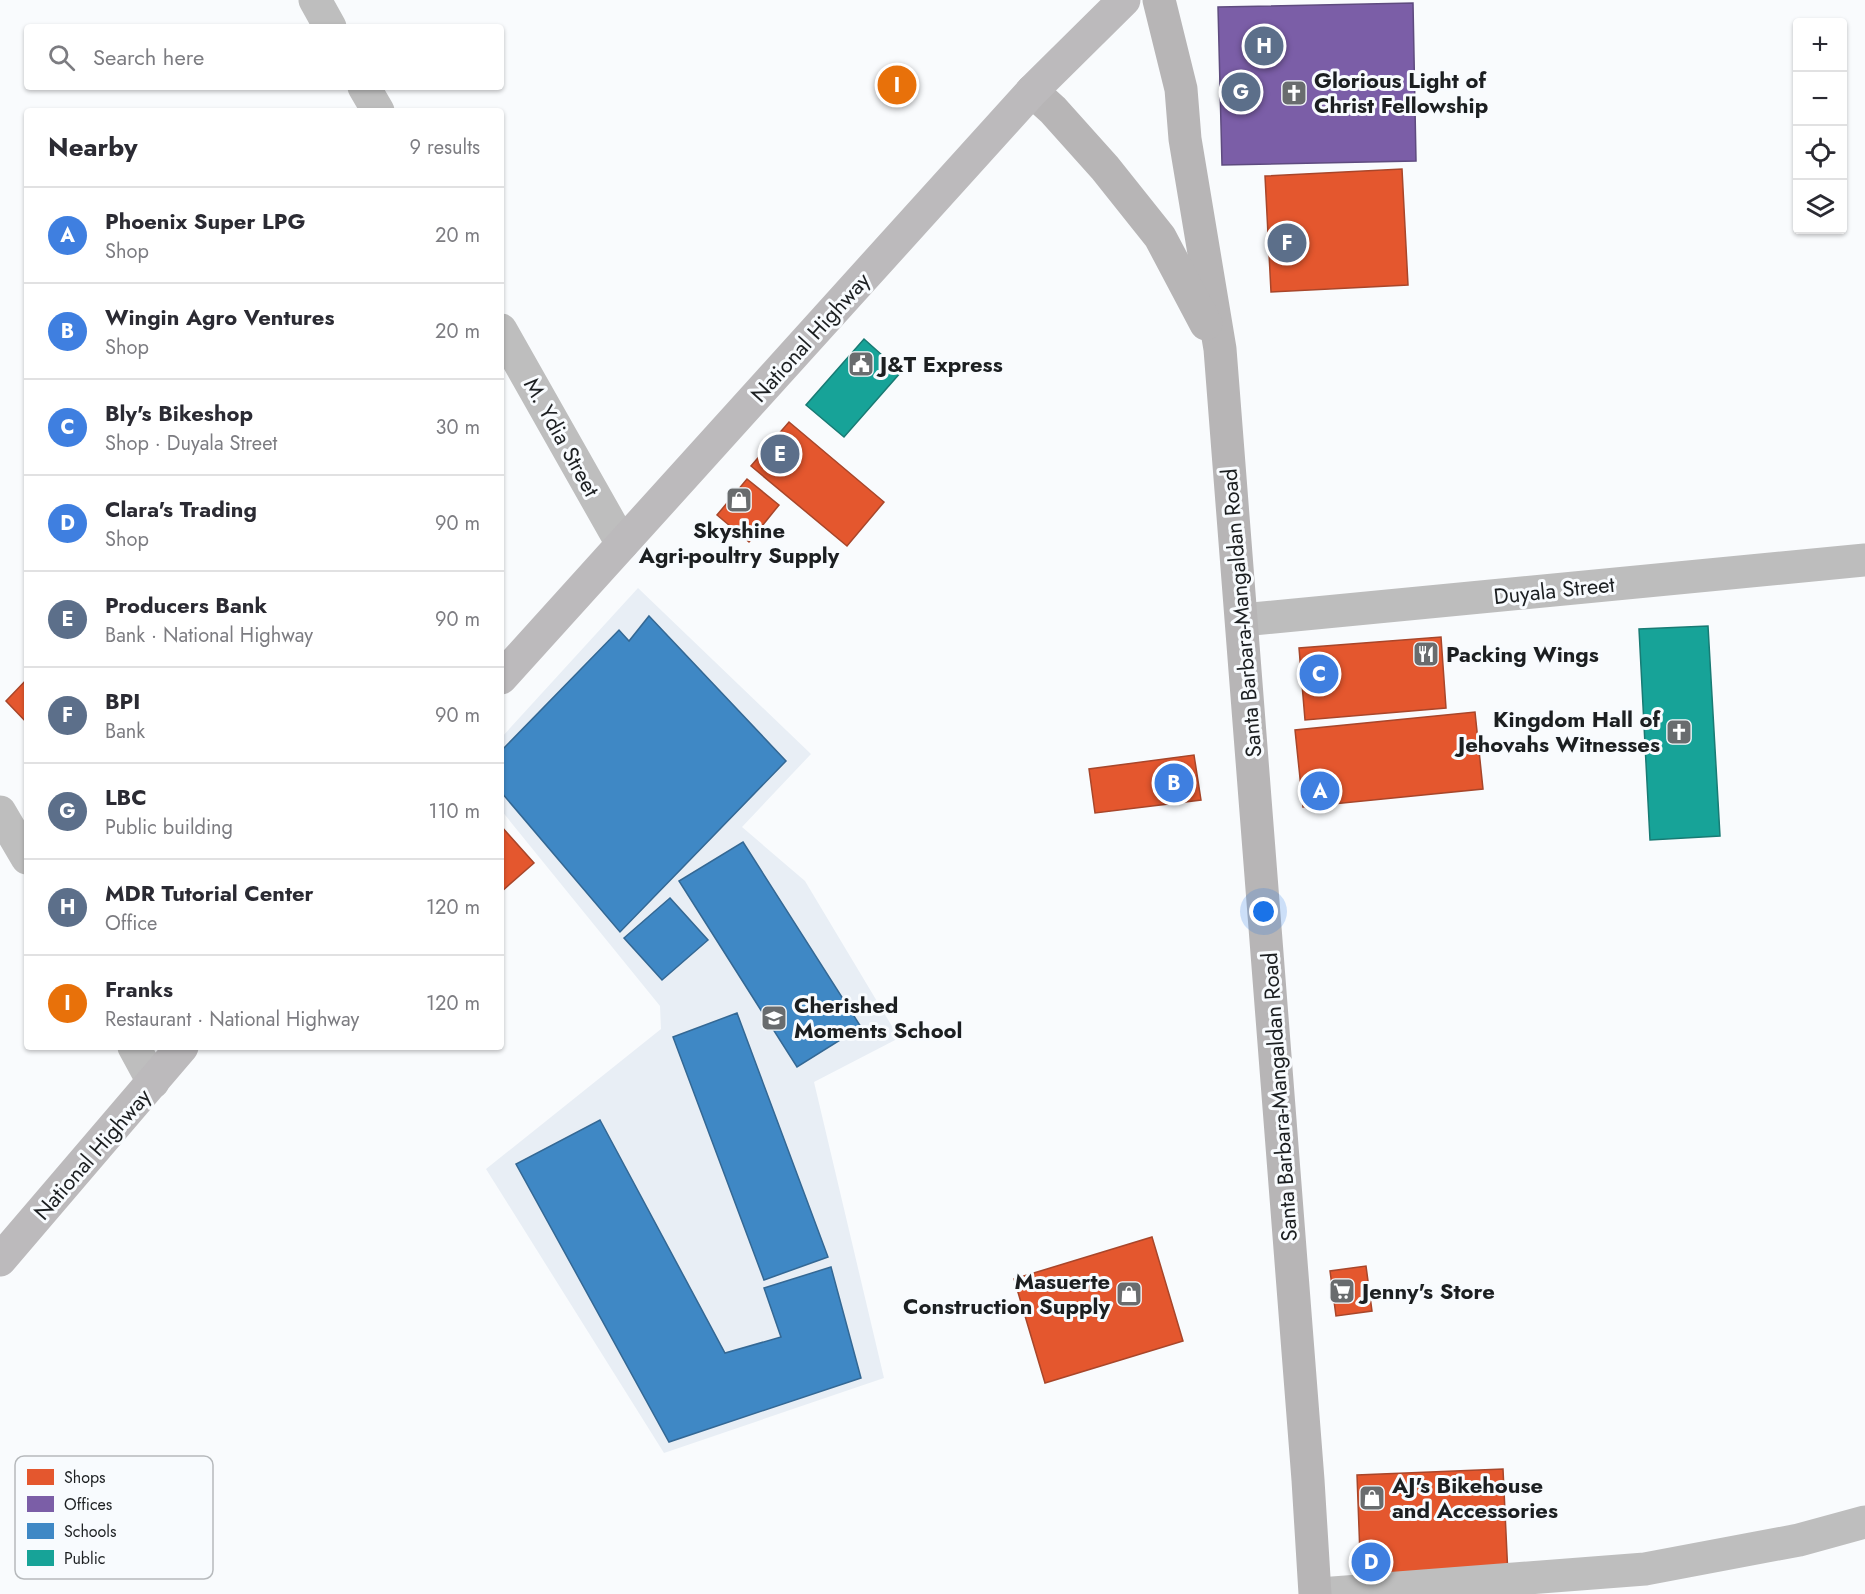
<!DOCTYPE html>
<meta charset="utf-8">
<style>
:root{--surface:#fff;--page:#f2f2f3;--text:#2b2b33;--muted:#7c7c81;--line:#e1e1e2;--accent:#111827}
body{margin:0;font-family:Jost,sans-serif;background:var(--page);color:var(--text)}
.controls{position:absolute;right:18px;top:18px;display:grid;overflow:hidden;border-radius:6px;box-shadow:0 2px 4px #0004}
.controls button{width:54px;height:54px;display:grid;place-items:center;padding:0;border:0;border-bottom:2px solid var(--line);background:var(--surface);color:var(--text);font:30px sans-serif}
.you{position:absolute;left:1264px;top:912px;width:21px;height:21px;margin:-15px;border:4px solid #fff;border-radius:50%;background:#1a73e8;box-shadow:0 0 0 9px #1a73e833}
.badge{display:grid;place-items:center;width:39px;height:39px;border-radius:50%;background:var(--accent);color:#fff;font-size:20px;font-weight:700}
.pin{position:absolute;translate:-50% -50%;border:3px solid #fff;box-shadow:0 2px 6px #0006}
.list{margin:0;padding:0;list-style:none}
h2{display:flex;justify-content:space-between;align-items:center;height:78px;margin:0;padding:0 24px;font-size:26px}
h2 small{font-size:20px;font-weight:400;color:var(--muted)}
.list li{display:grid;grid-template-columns:39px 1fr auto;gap:18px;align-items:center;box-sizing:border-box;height:96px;padding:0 24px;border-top:2px solid var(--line)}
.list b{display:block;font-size:22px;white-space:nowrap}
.list p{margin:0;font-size:20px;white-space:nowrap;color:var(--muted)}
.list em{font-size:20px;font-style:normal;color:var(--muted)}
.icon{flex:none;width:33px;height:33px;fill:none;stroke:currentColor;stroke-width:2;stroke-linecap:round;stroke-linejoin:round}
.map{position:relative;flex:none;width:1865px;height:1594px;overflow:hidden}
.search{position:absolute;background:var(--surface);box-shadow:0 2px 4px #0004;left:24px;top:24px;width:480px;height:66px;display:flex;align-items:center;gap:15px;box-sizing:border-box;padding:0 21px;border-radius:6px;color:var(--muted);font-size:22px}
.panel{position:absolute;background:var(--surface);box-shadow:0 2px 4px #0004;left:24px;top:108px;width:480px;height:942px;border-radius:6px}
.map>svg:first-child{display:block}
.built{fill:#e8eef5}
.shops{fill:#e4572e;stroke:#a8462a;stroke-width:1.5}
.offices{fill:#7b5ea7;stroke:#5e4b7f;stroke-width:1.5}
.schools{fill:#3f88c5;stroke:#346894;stroke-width:1.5}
.public{fill:#17a398;stroke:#187b74;stroke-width:1.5}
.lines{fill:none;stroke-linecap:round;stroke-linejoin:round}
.street{stroke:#bebebe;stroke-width:33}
.secondary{stroke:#bdbdbd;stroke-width:33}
.primary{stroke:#b7b5b6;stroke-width:33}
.highway{stroke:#bcbabc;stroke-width:33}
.labels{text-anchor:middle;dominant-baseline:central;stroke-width:6;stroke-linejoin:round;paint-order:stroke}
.poi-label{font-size:22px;font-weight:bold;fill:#1c1f21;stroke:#f8fbfe;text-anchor:start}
.street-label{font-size:22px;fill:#1c1f21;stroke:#f8fbfe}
.key{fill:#f8fbfe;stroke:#b6b9bc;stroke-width:1.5}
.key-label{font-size:16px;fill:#1c1f21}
</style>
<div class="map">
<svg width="1865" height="1594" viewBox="0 0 1865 1594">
<rect width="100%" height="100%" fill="#f9fbfd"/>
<polygon class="built" points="638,588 811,754 742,827 805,881 899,1038 814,1082 884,1378 664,1453 486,1169 661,1029 660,1006 501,810 501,738"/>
<g class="shops">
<polygon points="1402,169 1408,285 1271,292 1265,176"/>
<polygon points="789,422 884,502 847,546 751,466"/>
<polygon points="747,479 779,505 749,542 717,515"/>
<polygon points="1441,637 1446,708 1305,720 1299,648"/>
<polygon points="27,679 27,723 6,701"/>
<polygon points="1475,712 1483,789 1303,807 1295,730"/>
<polygon points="1194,755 1201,800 1095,813 1089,769"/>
<polygon points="501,826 534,863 501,892"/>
<polygon points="1152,1237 1183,1341 1045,1383 1014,1279"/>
<polygon points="1366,1266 1372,1311 1336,1316 1330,1271"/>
<polygon points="1503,1469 1508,1576 1361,1582 1357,1475"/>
</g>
<polygon class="offices" points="1413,3 1416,161 1222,165 1218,7"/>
<g class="schools">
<polygon points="649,616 786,761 620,932 501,792 501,751 619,630 629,641"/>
<polygon points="743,842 861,1027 797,1067 679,881"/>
<polygon points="670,898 708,940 662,980 624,938"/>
<polygon points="737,1013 828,1257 764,1280 673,1037"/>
<polygon points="600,1120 725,1353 781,1337 764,1288 831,1267 861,1378 669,1442 516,1164"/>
</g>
<g class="public">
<polygon points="864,339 901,372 844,437 806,405"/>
<polygon points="1708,626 1720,836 1650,840 1639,629"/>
</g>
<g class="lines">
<g class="street">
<polyline points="315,0 330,27"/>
<polyline points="364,87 378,111"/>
<polyline points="501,330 622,544"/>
<polyline points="0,812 27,858"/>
<polyline points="134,1047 153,1082"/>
<polyline points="1320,1594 1645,1569 1799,1540 1865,1522"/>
</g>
<polyline class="secondary" points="1242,620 1865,560"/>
<g class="primary">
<polyline points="1159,0 1181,89 1185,139 1220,349 1308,1480 1315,1594"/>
<polyline points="1032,91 1053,110 1105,168 1160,237 1206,324"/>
</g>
<g class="highway">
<polyline points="501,678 1032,91 1124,0"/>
<polyline points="0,1260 182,1047"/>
</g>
</g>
<defs>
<g id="church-square" transform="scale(1.35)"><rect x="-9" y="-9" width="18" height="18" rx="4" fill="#696c6e" stroke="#f8fbfe"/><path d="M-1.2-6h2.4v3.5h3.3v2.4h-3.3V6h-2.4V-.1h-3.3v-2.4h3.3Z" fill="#fff"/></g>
<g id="civic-square" transform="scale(1.35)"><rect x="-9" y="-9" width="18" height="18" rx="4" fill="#696c6e" stroke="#f8fbfe"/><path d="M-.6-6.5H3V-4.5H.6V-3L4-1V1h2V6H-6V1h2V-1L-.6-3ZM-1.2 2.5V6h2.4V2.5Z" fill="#fff"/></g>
<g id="shop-square" transform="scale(1.35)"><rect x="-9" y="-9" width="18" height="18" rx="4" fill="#696c6e" stroke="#f8fbfe"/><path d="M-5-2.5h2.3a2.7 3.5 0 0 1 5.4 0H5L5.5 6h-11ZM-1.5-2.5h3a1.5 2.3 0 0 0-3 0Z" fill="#fff"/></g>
<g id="restaurant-square" transform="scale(1.35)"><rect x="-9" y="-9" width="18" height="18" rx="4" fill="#696c6e" stroke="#f8fbfe"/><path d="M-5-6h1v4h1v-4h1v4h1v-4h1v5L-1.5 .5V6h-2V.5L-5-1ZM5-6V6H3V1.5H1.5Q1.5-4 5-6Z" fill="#fff"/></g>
<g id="school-square" transform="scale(1.35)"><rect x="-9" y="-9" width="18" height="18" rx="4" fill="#696c6e" stroke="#f8fbfe"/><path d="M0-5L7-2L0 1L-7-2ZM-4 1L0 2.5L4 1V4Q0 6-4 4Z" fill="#fff"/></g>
<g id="supermarket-square" transform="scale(1.35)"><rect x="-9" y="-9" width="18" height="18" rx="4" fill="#696c6e" stroke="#f8fbfe"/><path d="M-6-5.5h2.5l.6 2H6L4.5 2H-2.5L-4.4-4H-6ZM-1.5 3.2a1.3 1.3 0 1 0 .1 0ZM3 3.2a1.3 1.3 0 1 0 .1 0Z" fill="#fff"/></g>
</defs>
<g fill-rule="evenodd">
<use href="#church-square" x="1294" y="93"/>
<use href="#civic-square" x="861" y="364"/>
<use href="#shop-square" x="739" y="500"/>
<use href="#restaurant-square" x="1426" y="654"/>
<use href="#church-square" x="1679" y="732"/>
<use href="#school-square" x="774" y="1018"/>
<use href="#supermarket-square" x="1342" y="1291"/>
<use href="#shop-square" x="1129" y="1294"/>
<use href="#shop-square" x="1372" y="1498"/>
</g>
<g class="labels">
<g class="poi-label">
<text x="1314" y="80">Glorious Light of<tspan x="1314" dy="25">Christ Fellowship</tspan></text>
<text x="880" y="364">J&amp;T Express</text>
<text x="739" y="530" text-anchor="middle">Skyshine<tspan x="739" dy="25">Agri-poultry Supply</tspan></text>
<text x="1446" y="654">Packing Wings</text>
<text x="1660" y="719" text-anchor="end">Kingdom Hall of<tspan x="1660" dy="25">Jehovahs Witnesses</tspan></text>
<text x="794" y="1005">Cherished<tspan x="794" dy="25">Moments School</tspan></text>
<text x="1110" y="1281" text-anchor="end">Masuerte<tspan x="1110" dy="25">Construction Supply</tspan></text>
<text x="1362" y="1291">Jenny's Store</text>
<text x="1392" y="1485">AJ's Bikehouse<tspan x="1392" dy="25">and Accessories</tspan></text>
</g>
<g class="street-label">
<text transform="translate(810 337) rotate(-48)">National Highway</text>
<text transform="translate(562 437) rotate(61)">M. Ydia Street</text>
<text transform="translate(1554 590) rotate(-6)">Duyala Street</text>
<text transform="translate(1241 613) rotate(-95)">Santa Barbara-Mangaldan Road</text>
<text transform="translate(1279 1097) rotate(-94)">Santa Barbara-Mangaldan Road</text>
<text transform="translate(92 1154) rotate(-49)">National Highway</text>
</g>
</g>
<rect x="15" y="1456" width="198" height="123" rx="9" class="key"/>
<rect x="27" y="1469" width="27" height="16" fill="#e4572e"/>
<rect x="27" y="1496" width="27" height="16" fill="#7b5ea7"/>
<rect x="27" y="1523" width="27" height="16" fill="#3f88c5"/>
<rect x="27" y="1550" width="27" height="16" fill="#17a398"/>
<g class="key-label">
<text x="64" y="1483">Shops</text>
<text x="64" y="1510">Offices</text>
<text x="64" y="1537">Schools</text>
<text x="64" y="1564">Public</text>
</g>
</svg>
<div class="controls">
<button>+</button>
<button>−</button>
<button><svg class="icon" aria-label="locate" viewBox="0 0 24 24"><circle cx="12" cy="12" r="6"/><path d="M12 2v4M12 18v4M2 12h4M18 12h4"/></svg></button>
<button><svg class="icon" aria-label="layers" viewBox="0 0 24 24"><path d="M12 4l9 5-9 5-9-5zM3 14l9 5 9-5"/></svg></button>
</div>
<div class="you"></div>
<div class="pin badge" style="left:1320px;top:791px;background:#3f7fe0">A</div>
<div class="pin badge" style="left:1174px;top:783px;background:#3f7fe0">B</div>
<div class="pin badge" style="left:1319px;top:674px;background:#3f7fe0">C</div>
<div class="pin badge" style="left:1371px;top:1562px;background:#3f7fe0">D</div>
<div class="pin badge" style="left:780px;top:454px;background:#5c6f8a">E</div>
<div class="pin badge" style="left:1287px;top:243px;background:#5c6f8a">F</div>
<div class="pin badge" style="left:1241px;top:92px;background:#5c6f8a">G</div>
<div class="pin badge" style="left:1264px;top:46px;background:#5c6f8a">H</div>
<div class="pin badge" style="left:897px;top:85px;background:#e8710a">I</div>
<div class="search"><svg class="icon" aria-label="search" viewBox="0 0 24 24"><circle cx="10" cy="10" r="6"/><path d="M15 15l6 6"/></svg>Search here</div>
<section class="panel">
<h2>Nearby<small>9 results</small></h2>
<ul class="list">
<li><span class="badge" style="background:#3f7fe0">A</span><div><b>Phoenix Super LPG</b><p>Shop</p></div><em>20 m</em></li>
<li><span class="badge" style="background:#3f7fe0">B</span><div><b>Wingin Agro Ventures</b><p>Shop</p></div><em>20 m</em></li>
<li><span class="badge" style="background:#3f7fe0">C</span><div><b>Bly's Bikeshop</b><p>Shop · Duyala Street</p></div><em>30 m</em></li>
<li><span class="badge" style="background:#3f7fe0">D</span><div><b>Clara's Trading</b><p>Shop</p></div><em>90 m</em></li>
<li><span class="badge" style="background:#5c6f8a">E</span><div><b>Producers Bank</b><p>Bank · National Highway</p></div><em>90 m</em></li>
<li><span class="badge" style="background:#5c6f8a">F</span><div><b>BPI</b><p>Bank</p></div><em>90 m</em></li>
<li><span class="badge" style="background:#5c6f8a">G</span><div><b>LBC</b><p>Public building</p></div><em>110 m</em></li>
<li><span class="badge" style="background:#5c6f8a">H</span><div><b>MDR Tutorial Center</b><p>Office</p></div><em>120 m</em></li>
<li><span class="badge" style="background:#e8710a">I</span><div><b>Franks</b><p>Restaurant · National Highway</p></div><em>120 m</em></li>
</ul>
</section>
</div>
